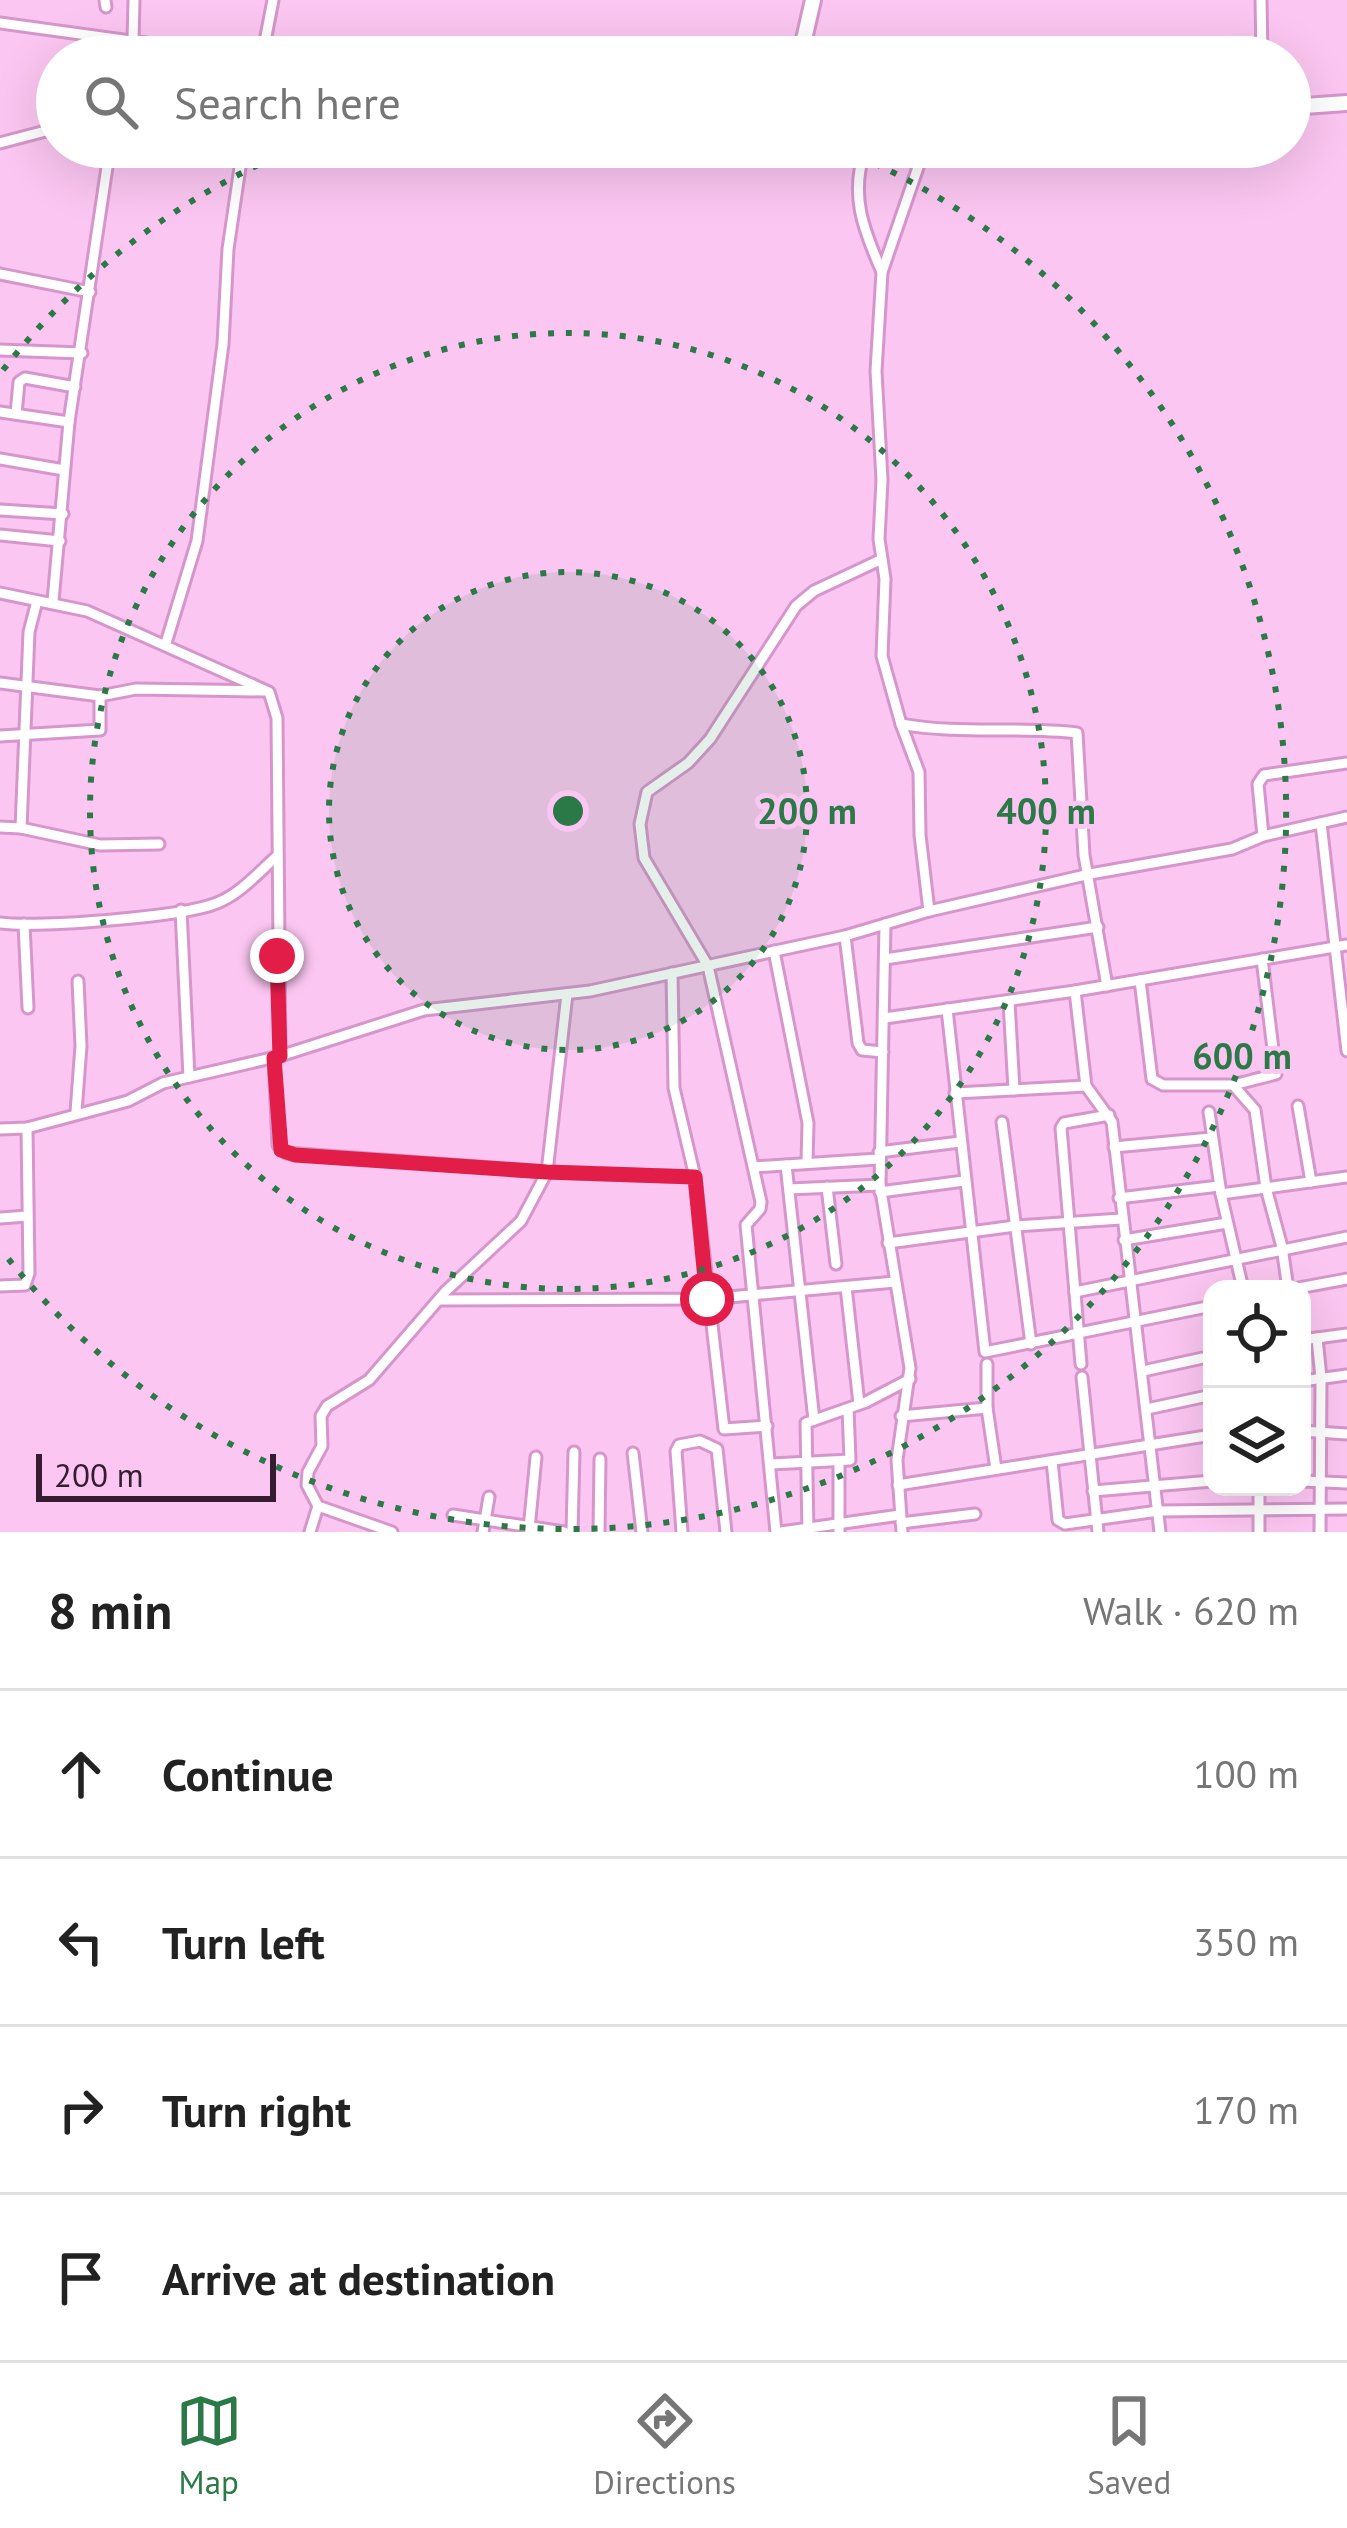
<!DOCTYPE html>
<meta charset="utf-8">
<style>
:root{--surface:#fff;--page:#f6f6f6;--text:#222;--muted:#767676;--line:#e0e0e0;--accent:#2c7948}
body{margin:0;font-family:"PT Sans",sans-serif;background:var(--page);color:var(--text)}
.controls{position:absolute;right:36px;bottom:36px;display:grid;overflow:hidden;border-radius:24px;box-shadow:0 12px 48px #0002}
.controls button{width:108px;height:108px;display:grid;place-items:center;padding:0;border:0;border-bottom:3px solid var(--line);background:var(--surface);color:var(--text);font:60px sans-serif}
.scale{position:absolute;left:36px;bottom:30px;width:240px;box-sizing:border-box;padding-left:12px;border:6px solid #351c31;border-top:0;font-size:33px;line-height:42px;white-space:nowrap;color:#351c31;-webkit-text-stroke:9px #fbc6f1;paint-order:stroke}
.stop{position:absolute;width:36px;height:36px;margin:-27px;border:9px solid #e11d48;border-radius:50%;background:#fff}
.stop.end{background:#e11d48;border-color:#fff;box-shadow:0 3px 12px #0008}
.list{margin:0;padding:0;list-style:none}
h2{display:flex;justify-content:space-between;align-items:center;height:156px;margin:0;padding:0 48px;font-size:51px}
h2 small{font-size:39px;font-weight:400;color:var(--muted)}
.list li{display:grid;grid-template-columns:78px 1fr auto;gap:36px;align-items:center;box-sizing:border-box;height:168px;padding:0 48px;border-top:3px solid var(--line)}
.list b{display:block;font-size:45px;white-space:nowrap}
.list em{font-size:39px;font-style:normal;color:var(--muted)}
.icon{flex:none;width:66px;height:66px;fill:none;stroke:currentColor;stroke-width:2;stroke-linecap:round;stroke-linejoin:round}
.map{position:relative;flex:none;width:1347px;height:1532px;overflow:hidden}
.search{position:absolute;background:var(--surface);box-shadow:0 12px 48px #0002;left:36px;right:36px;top:36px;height:132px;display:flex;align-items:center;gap:30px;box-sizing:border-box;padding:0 42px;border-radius:66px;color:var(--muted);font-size:45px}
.sheet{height:828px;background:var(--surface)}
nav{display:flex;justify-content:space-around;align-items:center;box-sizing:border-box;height:168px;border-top:3px solid var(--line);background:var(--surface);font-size:33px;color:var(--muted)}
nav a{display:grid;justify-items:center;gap:6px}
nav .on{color:var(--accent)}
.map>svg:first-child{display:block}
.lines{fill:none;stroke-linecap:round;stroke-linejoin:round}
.street-casing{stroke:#d696cb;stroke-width:15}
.secondary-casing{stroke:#d696cb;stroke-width:20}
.street{stroke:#fff;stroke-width:9}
.secondary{stroke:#fff;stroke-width:14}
.route{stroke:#e11d48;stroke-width:15}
.ring{fill:none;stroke:#2c7948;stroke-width:6;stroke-dasharray:6 12}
.centre{fill:#2c7948;stroke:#fbc6f1;stroke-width:6}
.ring-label{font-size:36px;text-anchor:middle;font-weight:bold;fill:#2c7948;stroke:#fbc6f1;stroke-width:10;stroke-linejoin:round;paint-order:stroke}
</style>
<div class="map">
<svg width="1347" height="1532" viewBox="0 0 1347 1532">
<rect width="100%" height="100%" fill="#fbc6f1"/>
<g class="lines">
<g class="street-casing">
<g id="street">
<polyline points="105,0 106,7"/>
<polyline points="1261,0 1262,57"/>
<polyline points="0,23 247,57"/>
<polyline points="133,41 134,0"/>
<polyline points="262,57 273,0"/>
<polyline points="0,143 57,128"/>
<path d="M 866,147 C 849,194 863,229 882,272"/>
<polyline points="925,147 882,272 876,371 882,480 879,539 885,579 882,656 901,724 919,772 920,835 929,911"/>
<polyline points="0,274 90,292"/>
<polyline points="0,350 82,353"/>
<polyline points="0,412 69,422"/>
<polyline points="16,414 19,382 25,378 75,387"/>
<polyline points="0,459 64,470"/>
<polyline points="0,510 63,514"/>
<polyline points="0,535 60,541"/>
<polyline points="0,593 87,611 269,692 277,718 280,1056"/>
<polyline points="53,601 69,422 110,147"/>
<polyline points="166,643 197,541 223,344 228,249 243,147"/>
<polyline points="0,683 100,696"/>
<path d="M 901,724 C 960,735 1018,726 1077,733 L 1084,855 L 1107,986"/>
<polyline points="0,736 100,730 100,696 136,689 264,691"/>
<polyline points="1321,823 1347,1051"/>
<polyline points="0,827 21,828 100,845 159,844"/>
<polyline points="21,828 29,632 37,601"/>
<polyline points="1263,836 1258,784 1264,775 1347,763"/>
<polyline points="181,910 189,1077"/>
<path d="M 0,923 C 38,928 183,917 217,903 C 240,894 259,872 277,856"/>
<polyline points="24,924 28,1008"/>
<polyline points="885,924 880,1185 910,1368 897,1460 902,1532"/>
<polyline points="845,936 858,1043 862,1050 883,1052"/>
<polyline points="774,951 808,1123 807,1163"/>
<polyline points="885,959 1098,927"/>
<polyline points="672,973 674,1088 695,1177 724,1429 767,1426"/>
<polyline points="1140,980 1152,1079 1163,1085 1233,1085 1255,1110 1266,1188 1282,1247 1288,1289"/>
<polyline points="1075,991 1086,1086 1112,1122 1160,1532"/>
<polyline points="1009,1002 1014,1090"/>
<polyline points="947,1009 985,1352 1212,1306"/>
<polyline points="885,1018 1075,991 1347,945"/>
<polyline points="274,1058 278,1145 286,1153 547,1172 695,1177"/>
<polyline points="1233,1085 1276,1074 1262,959"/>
<polyline points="955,1093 1086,1086"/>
<polyline points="1298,1106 1311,1182"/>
<polyline points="76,1112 81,1046 78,981"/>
<polyline points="1209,1112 1221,1194 1243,1289"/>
<polyline points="1002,1122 1031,1344"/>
<polyline points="0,1129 27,1128 128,1101 163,1083 280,1056 424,1010 590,991 845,936 929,911 1090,874 1232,849 1263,836 1347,817"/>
<polyline points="1114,1147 1211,1138"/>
<polyline points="879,1152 960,1142"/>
<polyline points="786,1165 814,1420"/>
<polyline points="754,1167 878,1159"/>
<polyline points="827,1187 836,1264"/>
<polyline points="789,1189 880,1185"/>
<polyline points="880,1192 964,1181"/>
<polyline points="1221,1194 1347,1177"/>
<polyline points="1119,1198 1219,1186"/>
<polyline points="0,1218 27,1216"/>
<polyline points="1124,1240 1227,1223"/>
<polyline points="888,1243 1015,1226 1121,1219"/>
<polyline points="0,1286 25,1285 29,1273 27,1128"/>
<polyline points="846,1287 859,1404"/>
<polyline points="1293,1289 1347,1279"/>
<polyline points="1075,1292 1347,1237"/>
<polyline points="439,1300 707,1299 895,1282"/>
<polyline points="1317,1338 1321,1378 1320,1532"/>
<polyline points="1302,1340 1347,1334"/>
<polyline points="987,1364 987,1408 996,1469"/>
<polyline points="1081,1364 1061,1128 1064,1123 1109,1115"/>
<polyline points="1143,1371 1212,1356"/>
<polyline points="1082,1377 1098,1532"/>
<polyline points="1302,1381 1347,1375"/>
<polyline points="1147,1409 1212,1395"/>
<polyline points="901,1416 987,1408"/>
<polyline points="1302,1431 1347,1434"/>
<polyline points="633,1453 642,1532"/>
<polyline points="1052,1461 1058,1520 1065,1524 1158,1511 1347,1509"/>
<polyline points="839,1462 839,1532"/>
<polyline points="771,1464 850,1460 848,1409"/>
<polyline points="1302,1481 1347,1483"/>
<polyline points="898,1485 1212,1435"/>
<polyline points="1093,1491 1212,1481"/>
<polyline points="453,1515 564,1532"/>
<polyline points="901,1523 975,1514"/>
<polyline points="529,1529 536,1457"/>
<polyline points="310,1532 318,1506"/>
<polyline points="392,1532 318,1506 307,1485 308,1472 322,1446 321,1416 327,1406 369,1380 446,1291 521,1221 547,1172 567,994"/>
<polyline points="483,1532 489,1497"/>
<polyline points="572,1532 574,1452"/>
<polyline points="599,1532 600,1459"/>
<polyline points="682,1532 676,1451 679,1445 700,1441 717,1449 726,1532"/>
<polyline points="776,1532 746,1225 760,1209 761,1202 708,966 644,858 640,824 647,792 688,763 710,739 796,606 814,591 880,560"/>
<polyline points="781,1532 900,1515"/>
<polyline points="808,1532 806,1423 866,1402 910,1379"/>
<polyline points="1259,1532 1259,1487"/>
</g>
</g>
<g class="secondary-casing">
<g id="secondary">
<polyline points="800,57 813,0"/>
<polyline points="1290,107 1347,103"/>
</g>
</g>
<use href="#street" class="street"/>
<use href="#secondary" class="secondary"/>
</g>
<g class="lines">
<polyline class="route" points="277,956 280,1056 274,1058 281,1150 295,1155 547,1172 695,1177 707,1299"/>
</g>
<circle cx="568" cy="811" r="239" fill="#2c7948" fill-opacity=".12"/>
<g class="ring">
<circle cx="568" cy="811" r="239"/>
<circle cx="568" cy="811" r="478"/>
<path d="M3 370A717 717 0 0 1 294 149M842 149A717 717 0 1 1 3 1252"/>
</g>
<circle cx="568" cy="811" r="18" class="centre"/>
<g class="ring-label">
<text x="807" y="824">200 m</text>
<text x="1046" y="824">400 m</text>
<text x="1242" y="1069">600 m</text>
</g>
</svg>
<div class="controls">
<button><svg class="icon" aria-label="locate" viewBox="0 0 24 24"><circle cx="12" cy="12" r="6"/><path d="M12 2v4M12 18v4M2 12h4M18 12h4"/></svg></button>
<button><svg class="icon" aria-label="layers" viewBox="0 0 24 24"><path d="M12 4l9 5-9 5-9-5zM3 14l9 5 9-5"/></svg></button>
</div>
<div class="scale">200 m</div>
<div class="stop" style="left:707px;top:1299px"></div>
<div class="stop end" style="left:277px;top:956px"></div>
<div class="search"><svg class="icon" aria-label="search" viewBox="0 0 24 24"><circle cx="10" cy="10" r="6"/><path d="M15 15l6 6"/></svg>Search here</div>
</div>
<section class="sheet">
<h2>8 min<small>Walk · 620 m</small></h2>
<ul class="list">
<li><svg class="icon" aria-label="ahead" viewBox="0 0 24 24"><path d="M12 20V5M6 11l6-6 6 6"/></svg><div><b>Continue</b></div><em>100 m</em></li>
<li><svg class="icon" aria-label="left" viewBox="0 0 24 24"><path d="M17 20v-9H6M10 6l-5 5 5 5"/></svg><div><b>Turn left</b></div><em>350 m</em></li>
<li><svg class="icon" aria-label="right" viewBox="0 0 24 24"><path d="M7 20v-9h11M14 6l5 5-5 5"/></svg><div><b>Turn right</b></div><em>170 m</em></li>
<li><svg class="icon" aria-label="arrive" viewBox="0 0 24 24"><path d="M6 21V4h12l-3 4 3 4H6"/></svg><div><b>Arrive at destination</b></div></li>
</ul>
</section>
<nav>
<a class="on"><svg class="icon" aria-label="map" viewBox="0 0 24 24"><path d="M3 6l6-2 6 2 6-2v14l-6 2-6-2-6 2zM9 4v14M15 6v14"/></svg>Map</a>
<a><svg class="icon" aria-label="directions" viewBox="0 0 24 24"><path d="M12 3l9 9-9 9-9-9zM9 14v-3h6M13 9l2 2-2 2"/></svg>Directions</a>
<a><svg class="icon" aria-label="saved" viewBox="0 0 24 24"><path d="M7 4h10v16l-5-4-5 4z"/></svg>Saved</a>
</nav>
